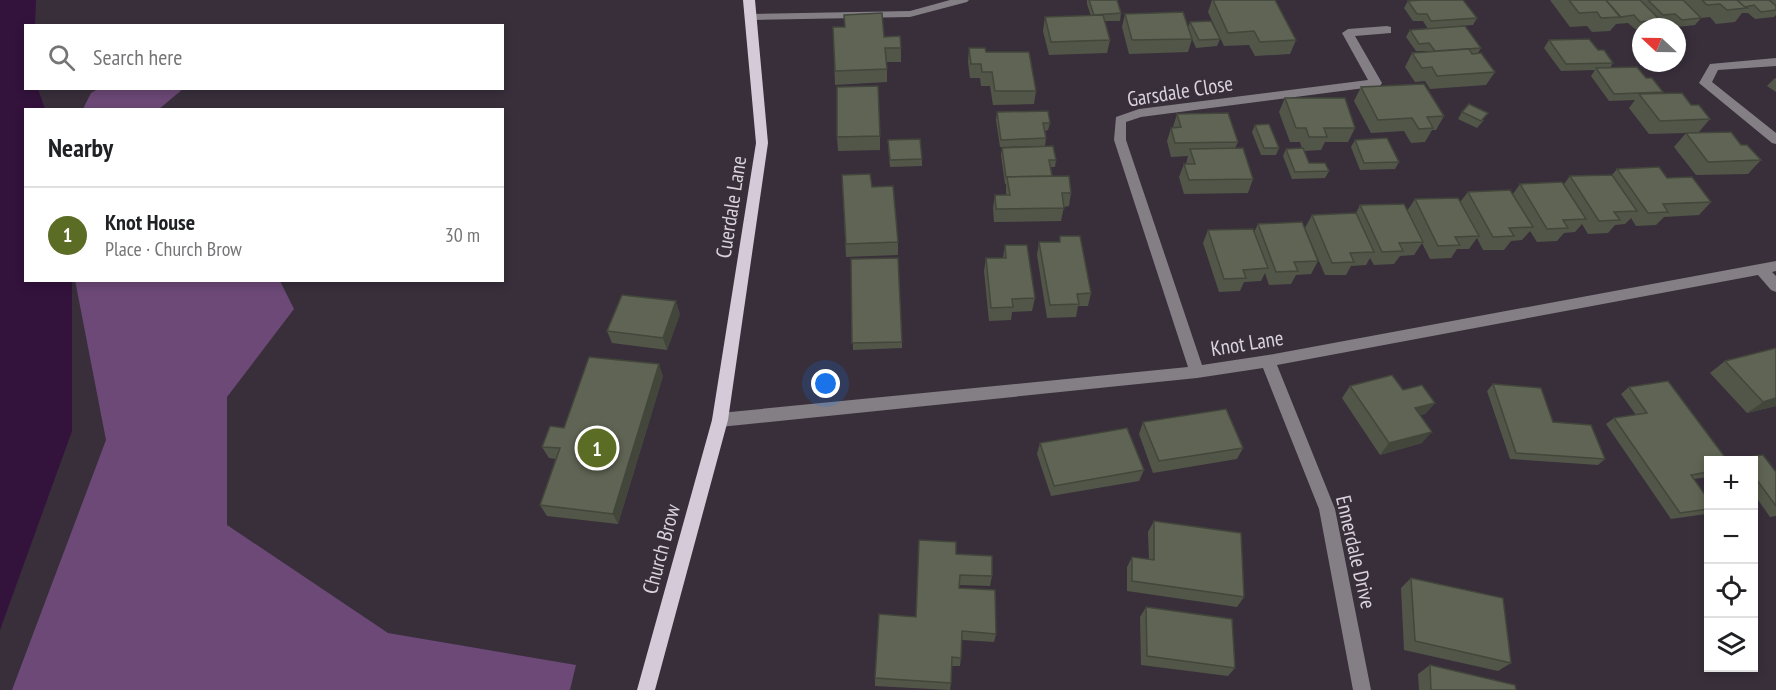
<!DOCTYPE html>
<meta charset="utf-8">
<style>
:root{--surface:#fff;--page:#f6f6f6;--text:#202124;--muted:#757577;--line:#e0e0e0;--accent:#5b6c24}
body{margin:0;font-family:"PT Sans Narrow",sans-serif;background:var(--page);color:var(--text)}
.controls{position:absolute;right:18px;bottom:18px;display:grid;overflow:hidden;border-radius:0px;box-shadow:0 3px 9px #0003}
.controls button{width:54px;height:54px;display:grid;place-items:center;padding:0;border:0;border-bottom:2px solid var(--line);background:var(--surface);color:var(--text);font:30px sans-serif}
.compass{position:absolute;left:1632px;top:18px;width:54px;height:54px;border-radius:50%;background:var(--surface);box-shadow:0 3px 9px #0003;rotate:292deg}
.you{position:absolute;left:826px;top:384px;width:21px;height:21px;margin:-15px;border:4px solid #fff;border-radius:50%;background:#1a73e8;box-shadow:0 0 0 9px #1a73e833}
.badge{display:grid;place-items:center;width:39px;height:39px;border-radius:50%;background:var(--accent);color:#fff;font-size:20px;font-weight:700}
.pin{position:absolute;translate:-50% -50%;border:3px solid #fff;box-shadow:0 2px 6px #0006}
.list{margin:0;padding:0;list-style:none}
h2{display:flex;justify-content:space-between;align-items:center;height:78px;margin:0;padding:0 24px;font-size:26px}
h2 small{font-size:20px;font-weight:400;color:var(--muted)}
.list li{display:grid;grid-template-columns:39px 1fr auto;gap:18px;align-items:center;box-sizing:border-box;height:96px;padding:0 24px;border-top:2px solid var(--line)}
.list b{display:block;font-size:22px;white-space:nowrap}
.list p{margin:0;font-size:20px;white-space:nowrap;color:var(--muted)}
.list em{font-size:20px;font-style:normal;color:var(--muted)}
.icon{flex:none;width:33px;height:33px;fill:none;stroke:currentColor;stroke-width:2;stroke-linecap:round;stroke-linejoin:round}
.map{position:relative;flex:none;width:1776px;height:690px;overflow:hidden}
.search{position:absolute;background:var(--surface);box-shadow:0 3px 9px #0003;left:24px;top:24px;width:480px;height:66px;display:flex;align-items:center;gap:15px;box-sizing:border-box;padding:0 21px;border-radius:0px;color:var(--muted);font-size:22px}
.panel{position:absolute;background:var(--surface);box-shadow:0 3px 9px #0003;left:24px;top:108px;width:480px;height:174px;border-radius:0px}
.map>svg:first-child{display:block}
.forest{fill:#6c4977}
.water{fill:#33123c}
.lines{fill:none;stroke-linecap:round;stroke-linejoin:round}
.minor{fill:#847f85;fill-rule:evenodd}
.major{fill:#d5cad8;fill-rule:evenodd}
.wall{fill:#525648}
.shaded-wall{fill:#42463b}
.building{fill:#5f6454;stroke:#42463b;stroke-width:1.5}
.labels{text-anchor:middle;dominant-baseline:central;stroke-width:6;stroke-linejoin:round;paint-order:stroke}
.street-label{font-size:21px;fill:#d9d3db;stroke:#382f3b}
</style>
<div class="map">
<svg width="1776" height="690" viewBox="0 0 1776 690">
<rect width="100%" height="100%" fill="#382f3b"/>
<g class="forest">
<polygon points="99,88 183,88 183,89 159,109 83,109 91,93"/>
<polygon points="75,280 280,281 294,309 227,397 227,525 388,633 576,665 570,690 12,690 106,440"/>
</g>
<polygon class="water" points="0,0 36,0 35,25 26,26 26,88 38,89 45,109 26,110 26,280 72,281 72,431 0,630"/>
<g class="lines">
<g class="minor">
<polygon points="950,0 969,0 967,2 910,17 751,20 745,17 751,14 910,11"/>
<polygon points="1387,26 1391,27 1391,33 1355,36 1382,83 1380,86 1141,117 1126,122 1126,140 1202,365 1268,355 1776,261 1776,271 1772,272 1776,276 1776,292 1771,290 1758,275 1277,365 1335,509 1371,690 1353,690 1319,509 1263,368 1197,378 720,427 714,425 712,420 714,415 720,413 1188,367 1114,140 1116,117 1139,109 1368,80 1342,33 1348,29"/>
<polygon points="1776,58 1776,66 1718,70 1712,82 1776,133 1776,144 1772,143 1699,83 1710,64"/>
</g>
<polygon class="major" points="743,0 755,0 768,143 728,420 655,690 637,690 712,420 756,143"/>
</g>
<g class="wall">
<polygon points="1087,0 1117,0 1121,13 1120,21 1104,21 1110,40 1107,53 1049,55 1043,31 1045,17 1091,16 1087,4"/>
<polygon points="1212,0 1275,0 1296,40 1290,54 1255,56 1249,45 1224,46 1208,12"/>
<polygon points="1550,0 1776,0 1776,15 1774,17 1755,19 1748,13 1742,13 1735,22 1716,24 1710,17 1701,18 1695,25 1677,27 1670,21 1659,22 1655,27 1641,27 1641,29 1635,29 1628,23 1616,24 1610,31 1592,32 1587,26 1570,27"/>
<polygon points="1408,1 1477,18 1473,25 1436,28 1481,48 1478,53 1495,72 1486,85 1430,89 1425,81 1415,82 1405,67 1412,53 1426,52 1425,51 1416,51 1406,37 1410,30 1428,29 1423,21 1413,21 1404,8"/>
<polygon points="1125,14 1188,28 1190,22 1220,39 1217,46 1196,48 1192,39 1188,52 1129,54 1122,27"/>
<polygon points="833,27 884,37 901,48 901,62 887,62 887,82 835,85"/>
<polygon points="1549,40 1598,50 1613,63 1610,68 1646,78 1663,92 1662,93 1691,105 1710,119 1698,133 1741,145 1761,160 1748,174 1696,175 1674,147 1686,133 1649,134 1629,108 1635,100 1609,101 1591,76 1595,70 1561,71 1544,48"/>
<polygon points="969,48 986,52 1036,91 1034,104 993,105 990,86 981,86 980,78 970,78 968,62"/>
<polygon points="1776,78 1776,92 1767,86 1774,79"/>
<polygon points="1361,87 1444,116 1436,130 1432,130 1425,142 1411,143 1404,131 1371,133 1354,101"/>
<polygon points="1285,98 1355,128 1348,142 1325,142 1321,150 1304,151 1309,163 1329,171 1325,178 1292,179 1283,156 1286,149 1302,149 1300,142 1290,142 1279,112"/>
<polygon points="997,112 1050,123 1048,130 1045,131 1046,138 1045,146 1000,147 996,120"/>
<polygon points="1462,112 1484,120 1477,128 1458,119"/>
<polygon points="1177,114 1238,142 1235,148 1253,179 1248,193 1184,194 1179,177 1184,164 1186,164 1188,156 1171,157 1167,141 1171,128 1173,127"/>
<polygon points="1255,125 1279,148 1276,155 1261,155 1252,132"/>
<polygon points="880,136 880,150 838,151 837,137"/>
<polygon points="1355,140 1399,162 1395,169 1360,170 1351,147"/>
<polygon points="888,147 922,159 922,166 890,167"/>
<polygon points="1002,148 1056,160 1055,167 1051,167 1052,176 1071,193 1069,206 1064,207 1061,221 994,222 993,208 995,195 1006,195 1006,184 1005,184 1001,155"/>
<polygon points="1617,169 1667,178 1711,202 1699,215 1664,217 1656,225 1636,226 1631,218 1625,224 1615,225 1608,233 1588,234 1582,224 1575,232 1564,233 1557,241 1537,242 1530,231 1522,240 1511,241 1504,250 1483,250 1477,238 1469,249 1457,249 1451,258 1430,259 1422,243 1414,255 1400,256 1394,264 1374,265 1370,258 1366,265 1351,266 1346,275 1325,275 1305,228 1312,215 1356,213 1360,205 1407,211 1415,199 1460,202 1468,192 1513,194 1520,184 1564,184 1570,176 1612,175"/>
<polygon points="842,175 872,187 898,242 898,255 846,257"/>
<polygon points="1258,224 1318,261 1311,274 1296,275 1291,284 1269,285 1265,273 1261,281 1244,282 1240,291 1219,292 1203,243 1208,230 1254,232"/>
<polygon points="1060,236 1091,293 1088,306 1078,306 1076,317 1047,318 1037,255 1039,242 1059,242"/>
<polygon points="1005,245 1035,298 1032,311 1012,312 1011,320 989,321 984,271 986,258 1003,258"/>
<polygon points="851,259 902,342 902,348 853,350"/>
<polygon points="680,314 667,350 612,343 607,331"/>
<polygon points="1776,348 1776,406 1747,413 1710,373 1725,361"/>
<polygon points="663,376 618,524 547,516 540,505 556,459 549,458 542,447"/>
<polygon points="1493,384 1553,422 1605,459 1598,465 1510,459 1487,391"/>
<polygon points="1350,386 1403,390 1435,403 1425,414 1420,415 1422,443 1380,455 1342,398"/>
<polygon points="1629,387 1708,460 1708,477 1694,479 1708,499 1708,512 1706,514 1671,519 1606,424 1614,418 1636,415 1621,394"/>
<polygon points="1143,422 1243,448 1237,459 1153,473 1139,434"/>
<polygon points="1040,443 1144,470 1139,481 1051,496 1037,454"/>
<polygon points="1763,455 1776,472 1776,516 1770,517 1754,494 1754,460 1737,460 1740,458"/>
<polygon points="1154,521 1244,597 1237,607 1127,591 1127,567 1132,557 1149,560 1148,532"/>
<polygon points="956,554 992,576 990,586 959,585 959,588 996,634 994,642 962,640 961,658 960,666 952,666 951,683 950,690 875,686 875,678 916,617"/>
<polygon points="1411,578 1511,663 1498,671 1404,650 1401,588"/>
<polygon points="1146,607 1235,668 1228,676 1141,665 1140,617"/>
<polygon points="1430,665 1516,690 1419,690 1418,674"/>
</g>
<g class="shaded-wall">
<polygon points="676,301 680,314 667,350 663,338"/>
<polygon points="659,364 663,376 618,524 613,514"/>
<polygon points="1776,398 1776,406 1747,413 1763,402"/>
<polygon points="1435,403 1425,414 1406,419 1415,408"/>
<polygon points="1432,432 1422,443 1380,455 1389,443"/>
</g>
<g class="building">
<polygon points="1089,0 1117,0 1121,13 1094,15"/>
<polygon points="1213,0 1275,0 1296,40 1260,42 1254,31 1228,33"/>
<polygon points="1421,0 1463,0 1477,18 1431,21 1427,14 1417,14 1408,1"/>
<polygon points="1569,0 1606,0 1620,17 1601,18 1597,12 1579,13"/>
<polygon points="1606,0 1640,0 1660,20 1640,22 1634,15 1621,17"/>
<polygon points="1648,0 1683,0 1701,18 1682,20 1675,14 1663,15"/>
<polygon points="1702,0 1737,0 1747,8 1727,10 1720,4 1707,5"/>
<polygon points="1737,0 1769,0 1776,6 1776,10 1761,12 1754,5 1745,7"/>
<polygon points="1183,12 1192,39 1132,40 1125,14"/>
<polygon points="882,13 884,37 900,36 901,48 885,48 887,69 835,71 833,27 845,27 844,15"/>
<polygon points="1103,15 1110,40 1051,42 1045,17"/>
<polygon points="1211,21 1220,39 1199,40 1190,22"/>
<polygon points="1465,26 1481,48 1435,51 1429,43 1419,44 1410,30"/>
<polygon points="1589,39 1598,50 1604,50 1613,63 1566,64 1549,40"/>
<polygon points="969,48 985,48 986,52 1029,52 1036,91 995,91 992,72 982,72 981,64 971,64"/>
<polygon points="1469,49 1472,54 1481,53 1495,72 1437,76 1432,67 1422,68 1412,53"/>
<polygon points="1637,67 1646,78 1652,78 1663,92 1614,94 1596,68"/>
<polygon points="1424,84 1444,116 1427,117 1433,128 1419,129 1412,118 1378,120 1361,87"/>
<polygon points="878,86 880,136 837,137 837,87"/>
<polygon points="1682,93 1691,105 1699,105 1710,119 1660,121 1639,94"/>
<polygon points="1285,98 1345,98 1355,128 1324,128 1327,137 1309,137 1306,128 1296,128"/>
<polygon points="1469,104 1488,113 1481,121 1462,112"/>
<polygon points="1048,111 1050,123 1043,123 1046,138 1001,140 997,112"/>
<polygon points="1228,113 1238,142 1175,143 1171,128 1181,127 1177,114"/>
<polygon points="1269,124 1279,148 1264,148 1255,125"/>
<polygon points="1731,132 1741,145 1747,145 1761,160 1708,162 1686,133"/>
<polygon points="1387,138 1399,162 1364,163 1355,140"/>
<polygon points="920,139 922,159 890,160 888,140"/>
<polygon points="1053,146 1056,160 1049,160 1052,176 1006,177 1002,148"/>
<polygon points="1243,148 1253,179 1189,180 1184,164 1195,164 1190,149"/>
<polygon points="1303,148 1309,163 1325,163 1329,171 1295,172 1286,149"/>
<polygon points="1659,167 1667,178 1692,177 1711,202 1663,204 1668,212 1648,213 1617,169"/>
<polygon points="870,174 872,187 893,186 898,242 846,244 842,175"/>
<polygon points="1612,175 1637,211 1614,212 1620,220 1599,221 1570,176"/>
<polygon points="1069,176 1071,193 1062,193 1064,208 996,209 995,195 1010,195 1007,177"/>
<polygon points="1562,182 1586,219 1563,220 1568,228 1547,229 1520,184"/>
<polygon points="1510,190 1533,227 1509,228 1514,236 1493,237 1468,192"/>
<polygon points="1458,198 1479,236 1455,237 1460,245 1438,246 1415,199"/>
<polygon points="1404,204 1423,242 1399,243 1403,251 1382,252 1360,205"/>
<polygon points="1356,213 1374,252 1350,253 1354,262 1332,263 1312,215"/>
<polygon points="1302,222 1318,261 1294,262 1298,271 1276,272 1258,224"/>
<polygon points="1253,229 1268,268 1243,270 1246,278 1224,279 1208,230"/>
<polygon points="1060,236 1080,236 1091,293 1077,294 1079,304 1050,305 1039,242 1060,242"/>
<polygon points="1005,245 1027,245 1035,298 1012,299 1013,307 991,308 986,258 1006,258"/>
<polygon points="898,258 902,342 852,343 851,259"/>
<polygon points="622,295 676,301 663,338 607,331"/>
<polygon points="1776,348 1776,398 1763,402 1725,361"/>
<polygon points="589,357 659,364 613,514 540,505 560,448 542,447 550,426 564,428"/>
<polygon points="1392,375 1403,390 1422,385 1435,403 1415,408 1432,432 1389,443 1350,386"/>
<polygon points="1668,381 1727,460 1708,460 1708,472 1691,475 1708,499 1708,509 1680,513 1614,418 1647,413 1629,387"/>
<polygon points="1493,384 1541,388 1553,422 1591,425 1605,459 1516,453"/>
<polygon points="1226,409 1243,448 1159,461 1143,422"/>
<polygon points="1127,428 1144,470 1054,486 1040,443"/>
<polygon points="1763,455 1776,472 1776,506 1754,476 1754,460 1742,460 1740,458"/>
<polygon points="1154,521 1241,533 1244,597 1132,581 1132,557 1154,560"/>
<polygon points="919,540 956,542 956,554 992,556 992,576 960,575 959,588 995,590 996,634 962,631 961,658 952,657 951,683 875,678 879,614 916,617"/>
<polygon points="1411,578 1503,598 1511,663 1415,641"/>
<polygon points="1146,607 1232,619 1235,668 1147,656"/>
<polygon points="1430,665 1515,685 1516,690 1431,690"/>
</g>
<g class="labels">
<g class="street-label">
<text transform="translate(1180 91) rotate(-9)">Garsdale Close</text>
<text transform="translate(731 207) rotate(-81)">Cuerdale Lane</text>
<text transform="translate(1247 343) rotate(-9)">Knot Lane</text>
<text transform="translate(661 549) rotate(-75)">Church Brow</text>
<text transform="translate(1356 552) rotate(77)">Ennerdale Drive</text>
</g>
</g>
</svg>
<div class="controls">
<button>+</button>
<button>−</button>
<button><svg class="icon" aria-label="locate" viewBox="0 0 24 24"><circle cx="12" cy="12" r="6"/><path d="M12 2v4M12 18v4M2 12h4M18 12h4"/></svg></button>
<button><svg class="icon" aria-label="layers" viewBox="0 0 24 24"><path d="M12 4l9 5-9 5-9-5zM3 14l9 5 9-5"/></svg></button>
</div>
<svg class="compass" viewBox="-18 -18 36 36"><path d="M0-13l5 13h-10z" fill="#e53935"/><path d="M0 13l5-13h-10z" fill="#757577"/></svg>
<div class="you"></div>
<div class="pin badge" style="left:597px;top:448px">1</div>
<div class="search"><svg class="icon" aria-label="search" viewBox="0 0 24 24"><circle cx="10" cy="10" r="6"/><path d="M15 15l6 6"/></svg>Search here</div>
<section class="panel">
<h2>Nearby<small></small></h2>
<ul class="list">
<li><span class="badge">1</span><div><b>Knot House</b><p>Place · Church Brow</p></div><em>30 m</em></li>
</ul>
</section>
</div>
